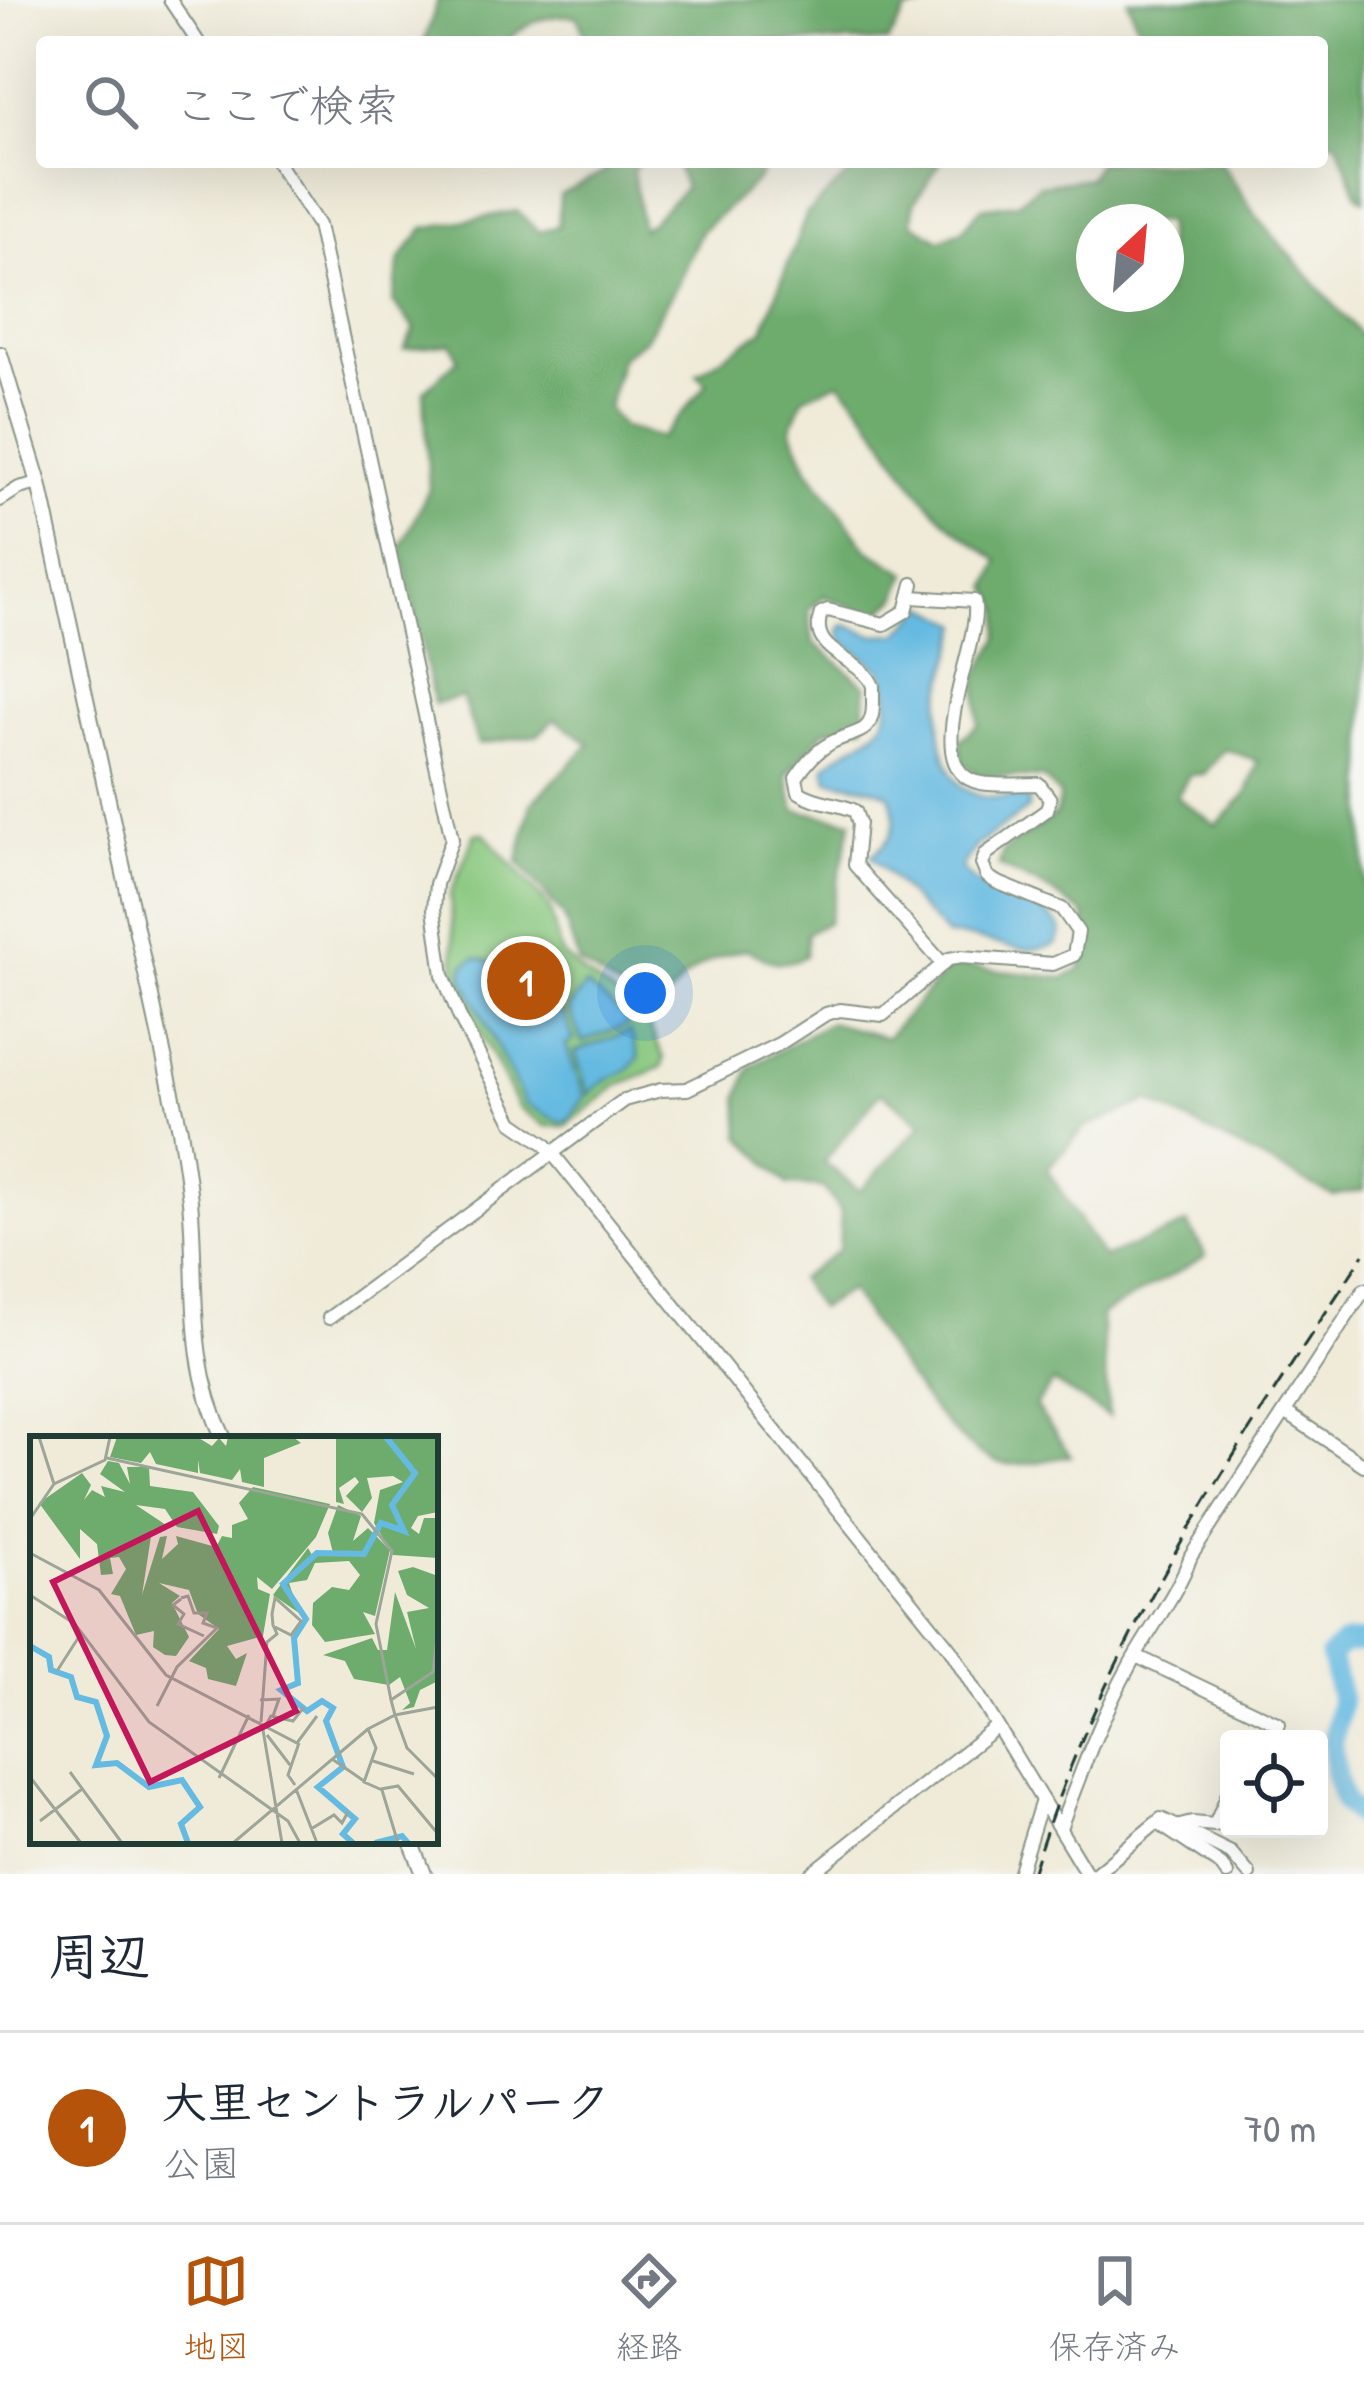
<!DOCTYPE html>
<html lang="ja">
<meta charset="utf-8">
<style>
:root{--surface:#fff;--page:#f6f6f7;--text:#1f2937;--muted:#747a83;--line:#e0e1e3;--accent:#b45309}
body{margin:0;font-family:"Patrick Hand","Klee One",sans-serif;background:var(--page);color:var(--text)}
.controls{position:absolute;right:36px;bottom:36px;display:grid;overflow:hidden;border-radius:12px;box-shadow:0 12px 48px #0002}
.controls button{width:108px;height:108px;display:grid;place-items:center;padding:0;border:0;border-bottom:3px solid var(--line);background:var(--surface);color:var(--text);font:60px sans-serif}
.compass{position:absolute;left:1076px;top:204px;width:108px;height:108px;border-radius:50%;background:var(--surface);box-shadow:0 12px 48px #0002;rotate:26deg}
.you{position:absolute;left:645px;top:993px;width:42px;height:42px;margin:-30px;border:9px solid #fff;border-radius:50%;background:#1a73e8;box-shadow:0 0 0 18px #1a73e833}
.badge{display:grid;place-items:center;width:78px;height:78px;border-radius:50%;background:var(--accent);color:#fff;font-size:39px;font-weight:700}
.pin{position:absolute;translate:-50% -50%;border:6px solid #fff;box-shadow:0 3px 12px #0006}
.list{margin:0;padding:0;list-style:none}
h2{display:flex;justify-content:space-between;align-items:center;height:156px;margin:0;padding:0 48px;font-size:51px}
h2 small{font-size:39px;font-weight:400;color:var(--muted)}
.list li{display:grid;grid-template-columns:78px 1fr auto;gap:36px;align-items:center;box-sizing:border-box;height:192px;padding:0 48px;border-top:3px solid var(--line)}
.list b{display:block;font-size:45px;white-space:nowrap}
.list p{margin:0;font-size:39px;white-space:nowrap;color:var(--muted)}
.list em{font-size:39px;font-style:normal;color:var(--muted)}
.icon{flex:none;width:66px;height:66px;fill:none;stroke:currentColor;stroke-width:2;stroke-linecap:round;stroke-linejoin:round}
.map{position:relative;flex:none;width:1364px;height:1874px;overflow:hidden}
.search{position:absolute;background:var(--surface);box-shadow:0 12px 48px #0002;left:36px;right:36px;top:36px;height:132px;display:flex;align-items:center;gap:30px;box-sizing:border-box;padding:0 42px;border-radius:12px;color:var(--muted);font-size:45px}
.sheet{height:348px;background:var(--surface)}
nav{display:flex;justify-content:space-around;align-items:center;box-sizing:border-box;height:168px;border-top:3px solid var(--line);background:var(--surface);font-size:33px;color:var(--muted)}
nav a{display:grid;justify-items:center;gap:6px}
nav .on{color:var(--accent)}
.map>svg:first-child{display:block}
.green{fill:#89c87f;stroke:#54825a;stroke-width:3}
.forest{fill:#6eac6e;stroke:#467451;stroke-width:3;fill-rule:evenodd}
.water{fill:#65bae1;stroke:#427c8a;stroke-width:3}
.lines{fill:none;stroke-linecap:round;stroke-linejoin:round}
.river{stroke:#65bae1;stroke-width:21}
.minor-casing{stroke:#889486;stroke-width:16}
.tertiary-casing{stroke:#889486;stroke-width:18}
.minor{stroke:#fff;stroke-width:12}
.tertiary{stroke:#fff;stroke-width:14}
.rail{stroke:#1f3d34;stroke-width:3;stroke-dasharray:18 9;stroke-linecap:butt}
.inset-river{fill:none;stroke:#65bae1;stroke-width:6}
.inset-road{fill:none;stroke:#9ca597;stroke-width:3}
.view{fill:#c2185b;fill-opacity:0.15;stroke:#c2185b;stroke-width:6}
.inset-edge{fill:none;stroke:#1f3d34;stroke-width:6}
</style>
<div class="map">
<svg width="1364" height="1874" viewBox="0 0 1364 1874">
<rect width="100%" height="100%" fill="#f6f6f2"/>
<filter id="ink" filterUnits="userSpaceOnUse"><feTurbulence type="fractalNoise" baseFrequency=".00833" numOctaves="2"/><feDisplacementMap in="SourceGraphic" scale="24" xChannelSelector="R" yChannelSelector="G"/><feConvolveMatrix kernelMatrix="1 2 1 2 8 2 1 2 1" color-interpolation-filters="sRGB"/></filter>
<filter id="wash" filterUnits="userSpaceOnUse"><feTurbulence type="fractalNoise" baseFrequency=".004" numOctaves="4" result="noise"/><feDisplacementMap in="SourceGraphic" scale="48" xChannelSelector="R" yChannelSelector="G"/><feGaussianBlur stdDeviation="2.7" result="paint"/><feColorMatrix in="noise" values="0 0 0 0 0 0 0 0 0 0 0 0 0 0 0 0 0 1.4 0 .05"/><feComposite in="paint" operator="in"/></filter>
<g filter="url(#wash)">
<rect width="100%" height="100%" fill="#f0ebd9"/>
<polygon class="green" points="484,833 549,907 561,953 584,974 644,1015 664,1058 662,1067 618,1085 566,1126 546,1126 518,1107 472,1016 456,975 450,895 475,834"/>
<g class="forest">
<path d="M 438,0 L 936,0 L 935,4 L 907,11 L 888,42 L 587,42 L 578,17 C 552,12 524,23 506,42 L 424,42 Z"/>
<polygon points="1128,0 1364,0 1364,200 1358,196 1337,142 1322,138 1322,42 1152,42 1141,36"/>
<path d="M 601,162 L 640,162 L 633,170 L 642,230 L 685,188 L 675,162 L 764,162 L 759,179 L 701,231 L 677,285 L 645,339 L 621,357 L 608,408 L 622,427 L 661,438 L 707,384 L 697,374 L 763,330 L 807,213 L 862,162 L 941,162 L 914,203 L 912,223 L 940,240 L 962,230 L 981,208 L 1017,203 L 1039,185 L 1089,178 L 1098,162 L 1221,162 L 1257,217 L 1364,339 L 1364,1190 L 1333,1196 L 1149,1101 L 1085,1128 L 1047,1169 L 1103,1258 L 1188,1224 L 1206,1256 L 1101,1315 L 1109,1417 L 1053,1382 L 1035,1406 L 1071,1456 C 1050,1458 1016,1469 996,1462 C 942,1442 882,1338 849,1290 L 818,1309 L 799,1279 L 839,1250 L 841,1212 L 823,1187 L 788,1185 L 741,1136 L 739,1097 L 750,1067 L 830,1022 L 886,1038 L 951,965 L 1063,978 L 1080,970 L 1085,954 L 1085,915 L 1052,892 L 999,866 L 1003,851 L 1056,814 L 1060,795 L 1043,778 L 979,775 L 962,762 L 960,740 L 978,725 L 977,675 L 999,639 L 1001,611 L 989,587 L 999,561 C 970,541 941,520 919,491 C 891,455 872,414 839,382 L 803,398 L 791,429 L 808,468 L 867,549 L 907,573 L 897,598 L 876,616 L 824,596 L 809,610 L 813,642 L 866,686 L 864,725 L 824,731 L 787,774 L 795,810 L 852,821 L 828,922 L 807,933 L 805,956 C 781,968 768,962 746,949 C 700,960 683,974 657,1014 L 579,963 L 564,917 L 518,861 L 531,804 L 590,744 L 555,719 L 538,735 L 478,744 L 462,697 L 434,704 L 401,547 L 429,489 L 424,391 L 458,359 L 451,343 L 404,349 L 415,329 L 393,302 L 400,259 L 424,228 L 517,211 L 539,232 L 558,226 L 560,195 L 606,171 ZM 1094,222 L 1166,222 L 1166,294 L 1094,294 ZM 1225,749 L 1258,761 L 1246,795 L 1216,825 L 1177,797 L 1189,775 L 1204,774 ZM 881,1092 L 922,1124 L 860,1191 L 824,1162 Z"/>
</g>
<g class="water">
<path d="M 926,606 L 961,624 C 956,646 948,666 943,687 C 935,719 940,784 977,795 C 991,800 1008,797 1023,796 L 1029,800 L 1028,809 L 976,846 L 961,868 C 986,904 1037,892 1062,930 L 1057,944 C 1022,960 984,934 947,936 L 871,856 C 894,839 900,823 890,795 C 869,784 851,786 828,779 L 825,766 C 860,734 904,738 883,672 L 841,639 L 840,629 L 845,625 L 873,635 L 898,634 Z"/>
<polygon points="476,958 491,962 513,1015 534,1006 563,1012 574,1040 566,1045 585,1097 568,1121 558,1121 525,1104 463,977 465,964"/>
<polygon points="586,985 623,1016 627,1025 582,1042 568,1008"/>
<path d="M 630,1031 L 639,1057 C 626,1078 607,1073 589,1095 L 575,1052 Z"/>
</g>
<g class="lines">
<polyline class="river" points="1364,1642 1344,1644 1330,1656 1341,1699 1333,1743 1336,1777 1345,1804 1364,1820"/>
</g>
</g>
<g filter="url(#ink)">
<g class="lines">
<g class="minor-casing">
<g id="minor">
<polyline points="170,0 198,42"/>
<polyline points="277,162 318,225 449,825 452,839 436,884 434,909 443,975 460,1018 513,1122 545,1144 951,1650 1087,1874"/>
<polyline points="0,500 19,488 39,483"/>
<path d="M 913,584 L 906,611 L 884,624 L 828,610 L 821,613 C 807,654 862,657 873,686 C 873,687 873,704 873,705 C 873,738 851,730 829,744 C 815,752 804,766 796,778 L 799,792 C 817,804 837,802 855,811 L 859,823 L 855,865 L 943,964"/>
<path d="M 329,1318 L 624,1100 L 661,1090 L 687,1089 L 779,1044 L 826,1014 L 840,1010 L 883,1015 L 949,959 L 961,957 L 1053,964 L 1074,955 L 1078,932 L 1062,909 L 996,882 L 987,876 L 982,864 L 986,854 L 1047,810 L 1050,799 L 1039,784 C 1020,784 999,786 981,783 C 913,771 985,637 974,601 L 912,597"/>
<polyline points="1285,1412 1364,1465"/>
<polyline points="1136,1656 1279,1724 1273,1739"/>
<polyline points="1161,1825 1221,1865 1227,1874"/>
<polyline points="1176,1827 1192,1823 1215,1825 1229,1791"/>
<path d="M 1060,1828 C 1081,1772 1102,1715 1131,1663 C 1151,1627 1177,1594 1191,1556 L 1364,1290"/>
<polyline points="811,1874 996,1727"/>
<polyline points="1019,1874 1042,1800"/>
<polyline points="1095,1874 1161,1819 1231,1853 1249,1874"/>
</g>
</g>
<g class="tertiary-casing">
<g id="tertiary">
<path d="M 0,354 L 39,483 L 180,1130 C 184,1157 189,1185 191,1212 C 197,1294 187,1362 224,1439"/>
<polyline points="411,1841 424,1874"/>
</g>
</g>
<use href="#minor" class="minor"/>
<use href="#tertiary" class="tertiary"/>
<path class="rail" d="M 1032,1874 C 1107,1637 1230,1459 1364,1254"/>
</g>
</g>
<g transform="translate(30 1436)">
<rect width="408" height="408" fill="#f0ebd9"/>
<path d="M 87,1 L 167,1 L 182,10 L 189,2 L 196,10 L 198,1 L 263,1 L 271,7 L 234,22 L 234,51 L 212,46 L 210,33 L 202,44 L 170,37 L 168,24 L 168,37 L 126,28 L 120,16 L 111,27 L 80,21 ZM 306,1 L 408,1 L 408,76 L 388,80 L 381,92 L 389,98 L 394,82 L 408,82 L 408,122 L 363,119 L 344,87 L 350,54 L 373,46 L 363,40 L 337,42 L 342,62 L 332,76 L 316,60 L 329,46 L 325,41 L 309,52 L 314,68 L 306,66 ZM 78,25 L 89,27 L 100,48 L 97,31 L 119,31 L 120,50 L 163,56 L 189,90 L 187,98 L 147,91 L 135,73 L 106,69 L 139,91 L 122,94 L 112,159 L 130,101 L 137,100 L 132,123 L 148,108 L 146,100 L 186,111 L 192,100 L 202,102 L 202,89 L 218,83 L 209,67 L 223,51 L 300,68 L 286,101 L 242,153 L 227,141 L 228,153 L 240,158 L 233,200 L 197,210 L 206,223 L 217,217 L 206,250 L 178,243 L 176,232 L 159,225 L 189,193 L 168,178 L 159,154 L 129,147 L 150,160 L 142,167 L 159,201 L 146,220 L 135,219 L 123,211 L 124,195 L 106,199 L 90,160 L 81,158 L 96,133 L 89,121 L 80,122 L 83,138 L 71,139 L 67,108 L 50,93 L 50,123 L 9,67 L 52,37 L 61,49 L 54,64 L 62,54 L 75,61 L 71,50 L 95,56 L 70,38 ZM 308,69 L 331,80 L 323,105 L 338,92 L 360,114 L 345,180 L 333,176 L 345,198 L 295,206 L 282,189 L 283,167 L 302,151 L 319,154 L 330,139 L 319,125 L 285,127 L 277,144 L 259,147 L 269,177 L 243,159 L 278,112 L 282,119 L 303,117 L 298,97 ZM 383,131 L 408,140 L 408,245 L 390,254 L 384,271 L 372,274 L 380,267 L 370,241 L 359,249 L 324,243 L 315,225 L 293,219 L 342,202 L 348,214 L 357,214 L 365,156 L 386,213 L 377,176 L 399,172 L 377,159 L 368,135 Z" fill="#6eac6e"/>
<path class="inset-river" d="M 0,210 L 19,221 L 21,234 L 41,241 L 47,261 L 66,266 L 77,300 L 66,329 L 87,327 L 119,351 L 152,344 L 170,371 L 151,388 L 158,407M 323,407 L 313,398 L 325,383 L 288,351 L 313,331 L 296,285 L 303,272 L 292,265 L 277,275 L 251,254 L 268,247 L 264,202 L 276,183 L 253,148 L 287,117 L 334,118 L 351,87 L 374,95 L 362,69 L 385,37 L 356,1M 345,407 L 372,400 L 378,407"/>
<path class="inset-road" d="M 9,1 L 24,48M 77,22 L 332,78 L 362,115 L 346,188 L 361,264M 0,83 L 24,48 L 75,24 L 80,1M 0,117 L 69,154 L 136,239 L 267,307 L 287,280M 0,159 L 45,188 L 119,286 L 258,385 L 270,407M 151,163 L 143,169 L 154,178 L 148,188 L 174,200M 27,235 L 52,196M 230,264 L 249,263 L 243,280M 127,270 L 147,231 L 187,192 L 173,187 L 177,177 L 164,177 L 158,160 L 151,162M 408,271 L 365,279 L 377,312 L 408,343M 231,286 L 237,206 L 247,198 L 243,189 L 242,178 L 245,162 L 271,185 L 261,199 L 245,191M 237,299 L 260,329M 302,323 L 334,345M 343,325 L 384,338M 40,336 L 92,407M 0,341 L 51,407M 189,342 L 219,279M 265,349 L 258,339 L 269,307M 266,353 L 287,407M 351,353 L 368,350 L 408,398M 10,385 L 52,353M 281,393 L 304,379 L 312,387 L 318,376M 203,407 L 338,293M 252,407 L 233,294 L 241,280 L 263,285 L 274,271M 368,407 L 352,354 L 334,346 L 346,312 L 338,293 L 365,279 L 361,264 L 403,236 L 408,189"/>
<path class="view" d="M 168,75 L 266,275 L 120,346 L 23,146 Z"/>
<rect width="408" height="408" class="inset-edge"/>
</g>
</svg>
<div class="controls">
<button><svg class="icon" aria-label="locate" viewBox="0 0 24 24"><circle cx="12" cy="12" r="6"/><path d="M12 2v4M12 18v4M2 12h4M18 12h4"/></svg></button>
</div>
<svg class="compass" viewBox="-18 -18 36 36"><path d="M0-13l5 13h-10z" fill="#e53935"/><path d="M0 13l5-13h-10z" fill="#747a83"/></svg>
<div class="you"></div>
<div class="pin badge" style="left:526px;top:981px">1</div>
<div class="search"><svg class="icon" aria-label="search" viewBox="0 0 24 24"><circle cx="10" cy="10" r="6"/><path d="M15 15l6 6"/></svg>ここで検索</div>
</div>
<section class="sheet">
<h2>周辺<small></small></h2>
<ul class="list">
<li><span class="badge">1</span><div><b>大里セントラルパーク</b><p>公園</p></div><em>70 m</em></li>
</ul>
</section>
<nav>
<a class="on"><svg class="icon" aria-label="map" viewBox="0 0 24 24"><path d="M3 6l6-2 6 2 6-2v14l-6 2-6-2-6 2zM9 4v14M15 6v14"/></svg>地図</a>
<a><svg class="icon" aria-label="directions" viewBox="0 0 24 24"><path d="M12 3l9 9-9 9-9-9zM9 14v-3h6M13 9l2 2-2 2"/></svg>経路</a>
<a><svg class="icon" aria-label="saved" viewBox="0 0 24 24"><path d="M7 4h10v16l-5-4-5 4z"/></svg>保存済み</a>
</nav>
